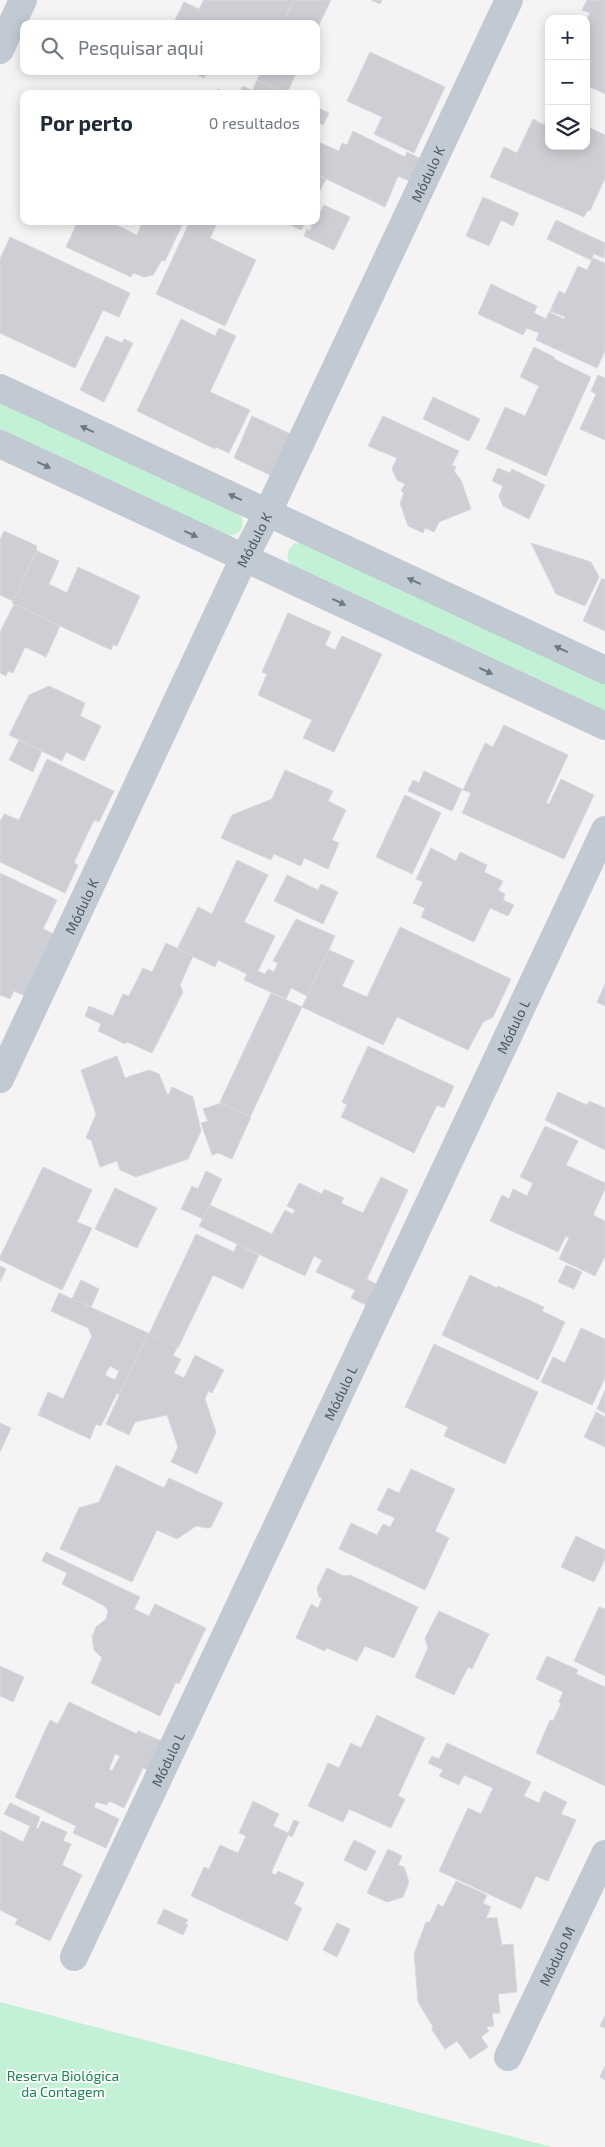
<!DOCTYPE html>
<html lang="pt">
<meta charset="utf-8">
<style>
:root{--surface:#fff;--page:#f6f6f7;--text:#1f2937;--muted:#747a83;--line:#e0e1e3}
body{margin:0;font-family:"Exo 2",sans-serif;background:var(--page);color:var(--text)}
.controls{position:absolute;right:15px;top:15px;display:grid;overflow:hidden;border-radius:10px;box-shadow:0 2px 12px #0003}
.controls button{width:45px;height:45px;display:grid;place-items:center;padding:0;border:0;border-bottom:1px solid var(--line);background:var(--surface);color:var(--text);font:25px sans-serif}
.list{margin:0;padding:0;list-style:none}
h2{display:flex;justify-content:space-between;align-items:center;height:65px;margin:0;padding:0 20px;font-size:21px}
h2 small{font-size:16px;font-weight:400;color:var(--muted)}
.icon{flex:none;width:28px;height:28px;fill:none;stroke:currentColor;stroke-width:2;stroke-linecap:round;stroke-linejoin:round}
.map{position:relative;flex:none;width:605px;height:2147px;overflow:hidden}
.search{position:absolute;background:var(--surface);box-shadow:0 2px 12px #0003;left:20px;top:20px;width:300px;height:55px;display:flex;align-items:center;gap:12px;box-sizing:border-box;padding:0 18px;border-radius:10px;color:var(--muted);font-size:19px}
.panel{position:absolute;background:var(--surface);box-shadow:0 2px 12px #0003;left:20px;top:90px;width:300px;height:135px;border-radius:10px}
.map>svg:first-child{display:block}
.green{fill:#c3f1d5}
.building{fill:#cdcfd5;stroke:#d7d9de;fill-rule:evenodd}
.lines{fill:none;stroke-linecap:round;stroke-linejoin:round}
.minor{stroke:#c1cad2;stroke-width:28}
.oneway{fill:#6e7983}
.labels{text-anchor:middle;dominant-baseline:central;stroke-width:4;stroke-linejoin:round;paint-order:stroke}
.street-label{font-size:14px;fill:#4a5661;stroke:#fff}
.park-label{font-size:14px;fill:#17864f;stroke:#fff}
</style>
<div class="map">
<svg width="605" height="2147" viewBox="0 0 605 2147">
<rect width="100%" height="100%" fill="#f5f3f3"/>
<g class="green">
<path d="M 0,401 L 238,512 C 247,523 243,534 228,536 L 0,430 Z"/>
<path d="M 295,543 L 302,543 L 605,683 L 605,712 L 292,567 C 285,558 286,550 295,543 Z"/>
<polygon points="0,2002 552,2147 0,2147"/>
</g>
<g class="building">
<polygon points="204,0 294,0 283,24 173,24 184,2 199,9"/>
<polygon points="294,0 331,0 316,31 316,24 283,24"/>
<polygon points="371,0 382,0 380,4"/>
<polygon points="587,0 605,0 605,94 586,85 586,21 590,13 582,10"/>
<polygon points="370,52 445,87 414,153 374,134 382,117 347,101"/>
<polygon points="190,71 207,71 204,78"/>
<polygon points="262,71 297,71 287,93 257,80"/>
<polygon points="257,80 287,93 287,94 251,94"/>
<polygon points="243,86 253,91 251,94 239,94"/>
<polygon points="218,89 227,94 216,94"/>
<polygon points="316,107 329,113 323,125 316,122"/>
<polygon points="548,115 549,146 586,146 586,126 605,135 605,178 590,211 588,210 584,217 490,177 504,147 517,153 533,119 544,125"/>
<polygon points="353,131 405,157 407,152 429,163 418,185 398,176 385,207 316,174 316,141 339,151 342,143 347,145"/>
<polygon points="316,174 326,179 316,198"/>
<polygon points="483,197 519,213 513,226 501,220 489,246 466,236"/>
<polygon points="324,205 350,217 334,250 304,236 307,229 310,231 312,226 305,223 301,230 283,221 316,221 316,211 320,213"/>
<polygon points="556,220 605,243 604,258 594,254 591,260 547,239"/>
<polygon points="78,221 108,221 137,235 143,221 184,221 165,261 162,260 153,275 144,277 133,273 131,277 66,247"/>
<polygon points="190,221 218,221 210,238 256,260 225,326 156,294"/>
<polygon points="10,237 130,293 119,317 103,310 75,368 0,333 0,259"/>
<polygon points="593,258 605,263 605,351 597,368 536,340 539,333 527,328 523,335 478,314 491,284 537,306 534,313 546,319 549,312 564,319 565,317 550,311 559,291 565,294 578,266 587,270"/>
<polygon points="181,319 215,336 219,328 236,336 210,392 250,410 229,453 216,447 215,449 137,411"/>
<polygon points="106,336 122,343 124,339 133,343 104,402 80,390"/>
<polygon points="534,347 554,357 554,359 591,377 546,476 486,449 505,407 525,416 539,386 520,377"/>
<polygon points="598,375 605,378 605,440 580,429 596,394 591,391"/>
<polygon points="433,397 480,419 469,441 423,419"/>
<polygon points="252,416 293,435 272,476 234,458"/>
<polygon points="383,416 459,451 452,465 456,467 454,471 461,480 471,509 439,522 434,532 425,528 423,533 408,526 400,503 404,493 401,491 405,484 397,480 392,469 397,458 368,446"/>
<polygon points="498,468 510,473 512,469 545,485 529,519 503,506 499,496 503,486 492,481"/>
<polygon points="4,531 37,546 36,549 37,550 13,601 0,595 0,540"/>
<polygon points="531,543 591,562 599,577 585,606 556,594"/>
<polygon points="37,551 59,561 49,584 67,593 78,567 140,596 117,646 113,645 111,650 12,603"/>
<polygon points="602,578 605,580 605,631 583,621"/>
<polygon points="14,604 60,626 46,657 25,647 13,673 8,671 6,676 0,673 0,632"/>
<polygon points="288,613 331,632 325,645 335,650 342,636 382,654 334,752 303,738 312,720 258,695 267,674 262,672"/>
<polygon points="49,686 85,703 80,716 101,726 84,761 66,752 62,761 9,735 29,695"/>
<polygon points="504,725 568,755 546,803 549,804 561,779 594,795 564,859 462,813 471,793 463,790 485,743 493,747"/>
<polygon points="19,740 42,751 33,772 9,760"/>
<polygon points="47,759 114,791 99,822 94,820 82,845 74,863 78,865 65,893 0,862 0,822 4,814 19,820"/>
<polygon points="285,770 333,791 328,801 346,810 332,840 339,843 328,869 304,858 301,866 274,854 271,860 221,838 232,815 272,799"/>
<polygon points="424,771 462,789 452,811 408,791 413,780 419,783"/>
<polygon points="405,795 441,813 412,874 376,857"/>
<polygon points="431,848 456,861 460,852 487,865 484,872 503,881 498,890 505,894 503,900 514,905 508,916 490,908 474,942 421,917 425,908 413,903 423,882 416,879"/>
<polygon points="237,860 268,875 244,922 275,936 258,971 265,974 268,969 274,972 278,963 273,961 296,919 335,936 307,996 291,988 286,999 244,980 247,974 218,960 215,967 177,949 198,907 212,914"/>
<polygon points="0,873 57,900 43,929 65,939 37,1001 14,991 10,999 0,995"/>
<polygon points="287,875 318,890 321,884 338,892 323,924 274,901"/>
<polygon points="400,927 511,979 493,1017 483,1022 468,1050 397,1017 383,1045 302,1007 329,950 354,961 342,986 367,997"/>
<polygon points="166,943 193,956 180,985 183,992 152,1053 127,1042 125,1044 98,1031 101,1024 85,1016 89,1006 113,1016 123,994 129,996 143,968 152,972"/>
<polygon points="605,984 605,1006 597,1002"/>
<polygon points="271,993 302,1007 250,1117 220,1102"/>
<polygon points="368,1046 454,1086 444,1108 437,1105 414,1153 341,1117 347,1105 342,1102"/>
<polygon points="117,1056 125,1078 149,1070 159,1074 168,1096 172,1087 193,1097 201,1131 188,1159 136,1177 120,1170 117,1161 100,1167 91,1140 86,1138 96,1114 81,1070"/>
<polygon points="558,1092 587,1105 589,1101 605,1108 605,1150 545,1120"/>
<polygon points="221,1103 251,1117 232,1159 218,1153 212,1155 201,1123 208,1121 203,1109"/>
<polygon points="545,1126 578,1141 566,1165 605,1183 605,1189 593,1215 605,1221 605,1256 595,1276 559,1259 569,1238 566,1236 558,1252 490,1221 502,1195 509,1199 513,1189 527,1196 533,1183 520,1177"/>
<polygon points="43,1167 92,1190 77,1222 92,1228 62,1290 0,1260 0,1257"/>
<polygon points="206,1171 222,1179 203,1219 181,1209 192,1186 198,1189"/>
<polygon points="381,1177 408,1190 367,1279 378,1285 368,1306 351,1298 355,1290 316,1272 322,1260 314,1256 305,1276 199,1226 210,1205 272,1234 285,1210 293,1214 295,1210 287,1206 299,1183 322,1194 324,1189 344,1198 341,1203 363,1213"/>
<polygon points="115,1188 157,1208 137,1248 95,1229"/>
<polygon points="196,1234 234,1252 237,1244 259,1255 243,1289 213,1275 178,1348 149,1334"/>
<polygon points="566,1265 582,1272 574,1289 558,1282"/>
<polygon points="0,1266 6,1269 0,1282"/>
<polygon points="470,1275 497,1288 498,1286 544,1307 542,1311 565,1322 538,1380 442,1335"/>
<polygon points="81,1280 99,1289 91,1307 72,1299"/>
<path d="M 59,1293 L 148,1333 L 119,1395 L 117,1393 L 101,1426 L 96,1424 L 90,1439 L 38,1415 L 48,1392 L 63,1399 L 92,1336 L 88,1328 L 51,1311 ZM 110,1366 L 119,1371 L 115,1380 L 105,1375 Z"/>
<polygon points="581,1328 605,1339 605,1378 592,1405 541,1382 553,1357 565,1363"/>
<polygon points="148,1333 177,1347 173,1356 181,1359 174,1373 184,1378 195,1355 224,1370 212,1393 208,1391 205,1399 216,1432 197,1474 171,1462 178,1447 167,1415 135,1422 129,1435 106,1424"/>
<polygon points="434,1344 538,1392 505,1464 444,1436 448,1427 405,1407"/>
<polygon points="605,1390 605,1413 597,1409"/>
<polygon points="596,1412 605,1417 605,1447 584,1437"/>
<polygon points="0,1423 11,1428 0,1452"/>
<polygon points="116,1465 164,1488 169,1478 223,1503 211,1527 206,1528 196,1526 177,1539 157,1530 132,1582 60,1549 79,1508 99,1502"/>
<polygon points="411,1469 455,1489 435,1531 449,1538 425,1590 339,1549 351,1523 377,1535 383,1524 390,1527 395,1518 377,1510 388,1488 399,1493"/>
<polygon points="576,1536 605,1550 605,1559 594,1582 561,1567"/>
<polygon points="46,1552 140,1597 134,1609 149,1616 155,1604 206,1628 179,1684 176,1682 160,1716 91,1683 102,1658 94,1650 92,1637 96,1627 106,1619 108,1610 103,1605 62,1584 67,1573 42,1561"/>
<polygon points="327,1568 344,1576 350,1575 418,1607 394,1658 365,1646 357,1661 327,1648 325,1651 296,1638 311,1604 318,1608 322,1598 319,1597 317,1588"/>
<polygon points="599,1607 605,1609 605,1676 574,1661"/>
<polygon points="439,1611 489,1634 472,1669 468,1667 454,1695 415,1677 428,1648 425,1638"/>
<polygon points="547,1656 578,1670 576,1674 605,1687 605,1786 536,1753 550,1720 553,1721 561,1704 559,1702 563,1692 536,1679"/>
<polygon points="0,1666 24,1677 13,1702 0,1696"/>
<path d="M 69,1702 L 137,1734 L 138,1731 L 166,1743 L 152,1772 L 143,1768 L 124,1808 L 109,1801 L 107,1805 L 96,1802 L 94,1807 L 119,1819 L 106,1848 L 73,1833 L 76,1826 L 15,1797 L 50,1720 L 58,1724 ZM 115,1754 L 120,1756 L 112,1771 L 109,1769 Z"/>
<polygon points="377,1715 425,1738 398,1796 405,1799 391,1828 349,1809 343,1822 308,1806 328,1763 339,1768 351,1743 361,1748"/>
<polygon points="447,1743 531,1782 524,1796 539,1803 544,1791 567,1802 561,1814 576,1820 548,1881 536,1876 521,1909 439,1871 468,1808 481,1814 493,1788 464,1775 459,1785 439,1776 443,1770 428,1763 432,1756 439,1759"/>
<polygon points="253,1801 279,1814 273,1826 288,1833 294,1820 299,1822 292,1837 288,1835 271,1873 276,1875 278,1871 304,1883 294,1904 302,1908 287,1941 191,1896 204,1867 209,1869 220,1845 238,1853 246,1836 239,1833"/>
<polygon points="10,1803 40,1817 36,1828 38,1829 42,1821 67,1832 63,1841 71,1844 62,1865 82,1875 50,1941 15,1924 18,1919 0,1910 0,1830 23,1842 30,1826 4,1814"/>
<polygon points="354,1840 376,1851 366,1871 344,1860"/>
<polygon points="388,1849 402,1856 398,1865 404,1867 409,1882 403,1897 387,1902 367,1893"/>
<polygon points="456,1881 487,1895 483,1903 491,1907 486,1918 497,1918 502,1945 513,1944 517,1992 498,1994 500,2013 492,2013 494,2026 486,2027 489,2031 481,2037 488,2047 470,2059 457,2041 445,2049 432,2030 433,2027 418,2002 415,1964 414,1954 426,1922 430,1922 438,1904 443,1907"/>
<polygon points="164,1909 188,1920 185,1924 188,1925 183,1935 157,1923"/>
<polygon points="337,1923 350,1929 337,1957 323,1950"/>
<polygon points="605,2016 605,2028 600,2026"/>
<polygon points="605,2066 605,2080 600,2077"/>
</g>
<g class="lines">
<g class="minor">
<polyline points="0,50 23,0"/>
<polyline points="0,388 605,670"/>
<polyline points="0,444 605,726"/>
<path id="s1" d="M 0,1079 L 244,558 L 268,512 L 509,0"/>
<path id="s2" d="M 74,1957 L 605,830"/>
<path id="s3" d="M 508,2057 L 605,1854"/>
</g>
</g>
<defs><path id="oneway-solid" d="M-6-.8H1V-3.2L6.5 0L1 3.2V.8H-6Z" transform="scale(1.25)"/></defs>
<g class="oneway">
<use href="#oneway-solid" transform="translate(87 429) rotate(-155)"/>
<use href="#oneway-solid" transform="translate(44 465) rotate(25)"/>
<use href="#oneway-solid" transform="translate(235 497) rotate(-155)"/>
<use href="#oneway-solid" transform="translate(191 534) rotate(25)"/>
<use href="#oneway-solid" transform="translate(414 581) rotate(-155)"/>
<use href="#oneway-solid" transform="translate(339 602) rotate(25)"/>
<use href="#oneway-solid" transform="translate(561 649) rotate(-155)"/>
<use href="#oneway-solid" transform="translate(486 671) rotate(25)"/>
</g>
<g class="labels">
<g class="street-label">
<text stroke="none"><textPath href="#s1" startOffset="1001">Módulo K</textPath></text>
<text stroke="none"><textPath href="#s1" startOffset="596">Módulo K</textPath></text>
<text stroke="none"><textPath href="#s1" startOffset="191">Módulo K</textPath></text>
<text stroke="none"><textPath href="#s2" startOffset="1029">Módulo L</textPath></text>
<text stroke="none"><textPath href="#s2" startOffset="624">Módulo L</textPath></text>
<text stroke="none"><textPath href="#s2" startOffset="219">Módulo L</textPath></text>
<text stroke="none"><textPath href="#s3" startOffset="112">Módulo M</textPath></text>
</g>
<g class="park-label">
<text x="63" y="2075">Reserva Biológica<tspan x="63" dy="16">da Contagem</tspan></text>
</g>
</g>
</svg>
<div class="controls">
<button>+</button>
<button>−</button>
<button><svg class="icon" aria-label="layers" viewBox="0 0 24 24"><path d="M12 4l9 5-9 5-9-5zM3 14l9 5 9-5"/></svg></button>
</div>
<div class="search"><svg class="icon" aria-label="search" viewBox="0 0 24 24"><circle cx="10" cy="10" r="6"/><path d="M15 15l6 6"/></svg>Pesquisar aqui</div>
<section class="panel">
<h2>Por perto<small>0 resultados</small></h2>
<ul class="list">
</ul>
</section>
</div>
